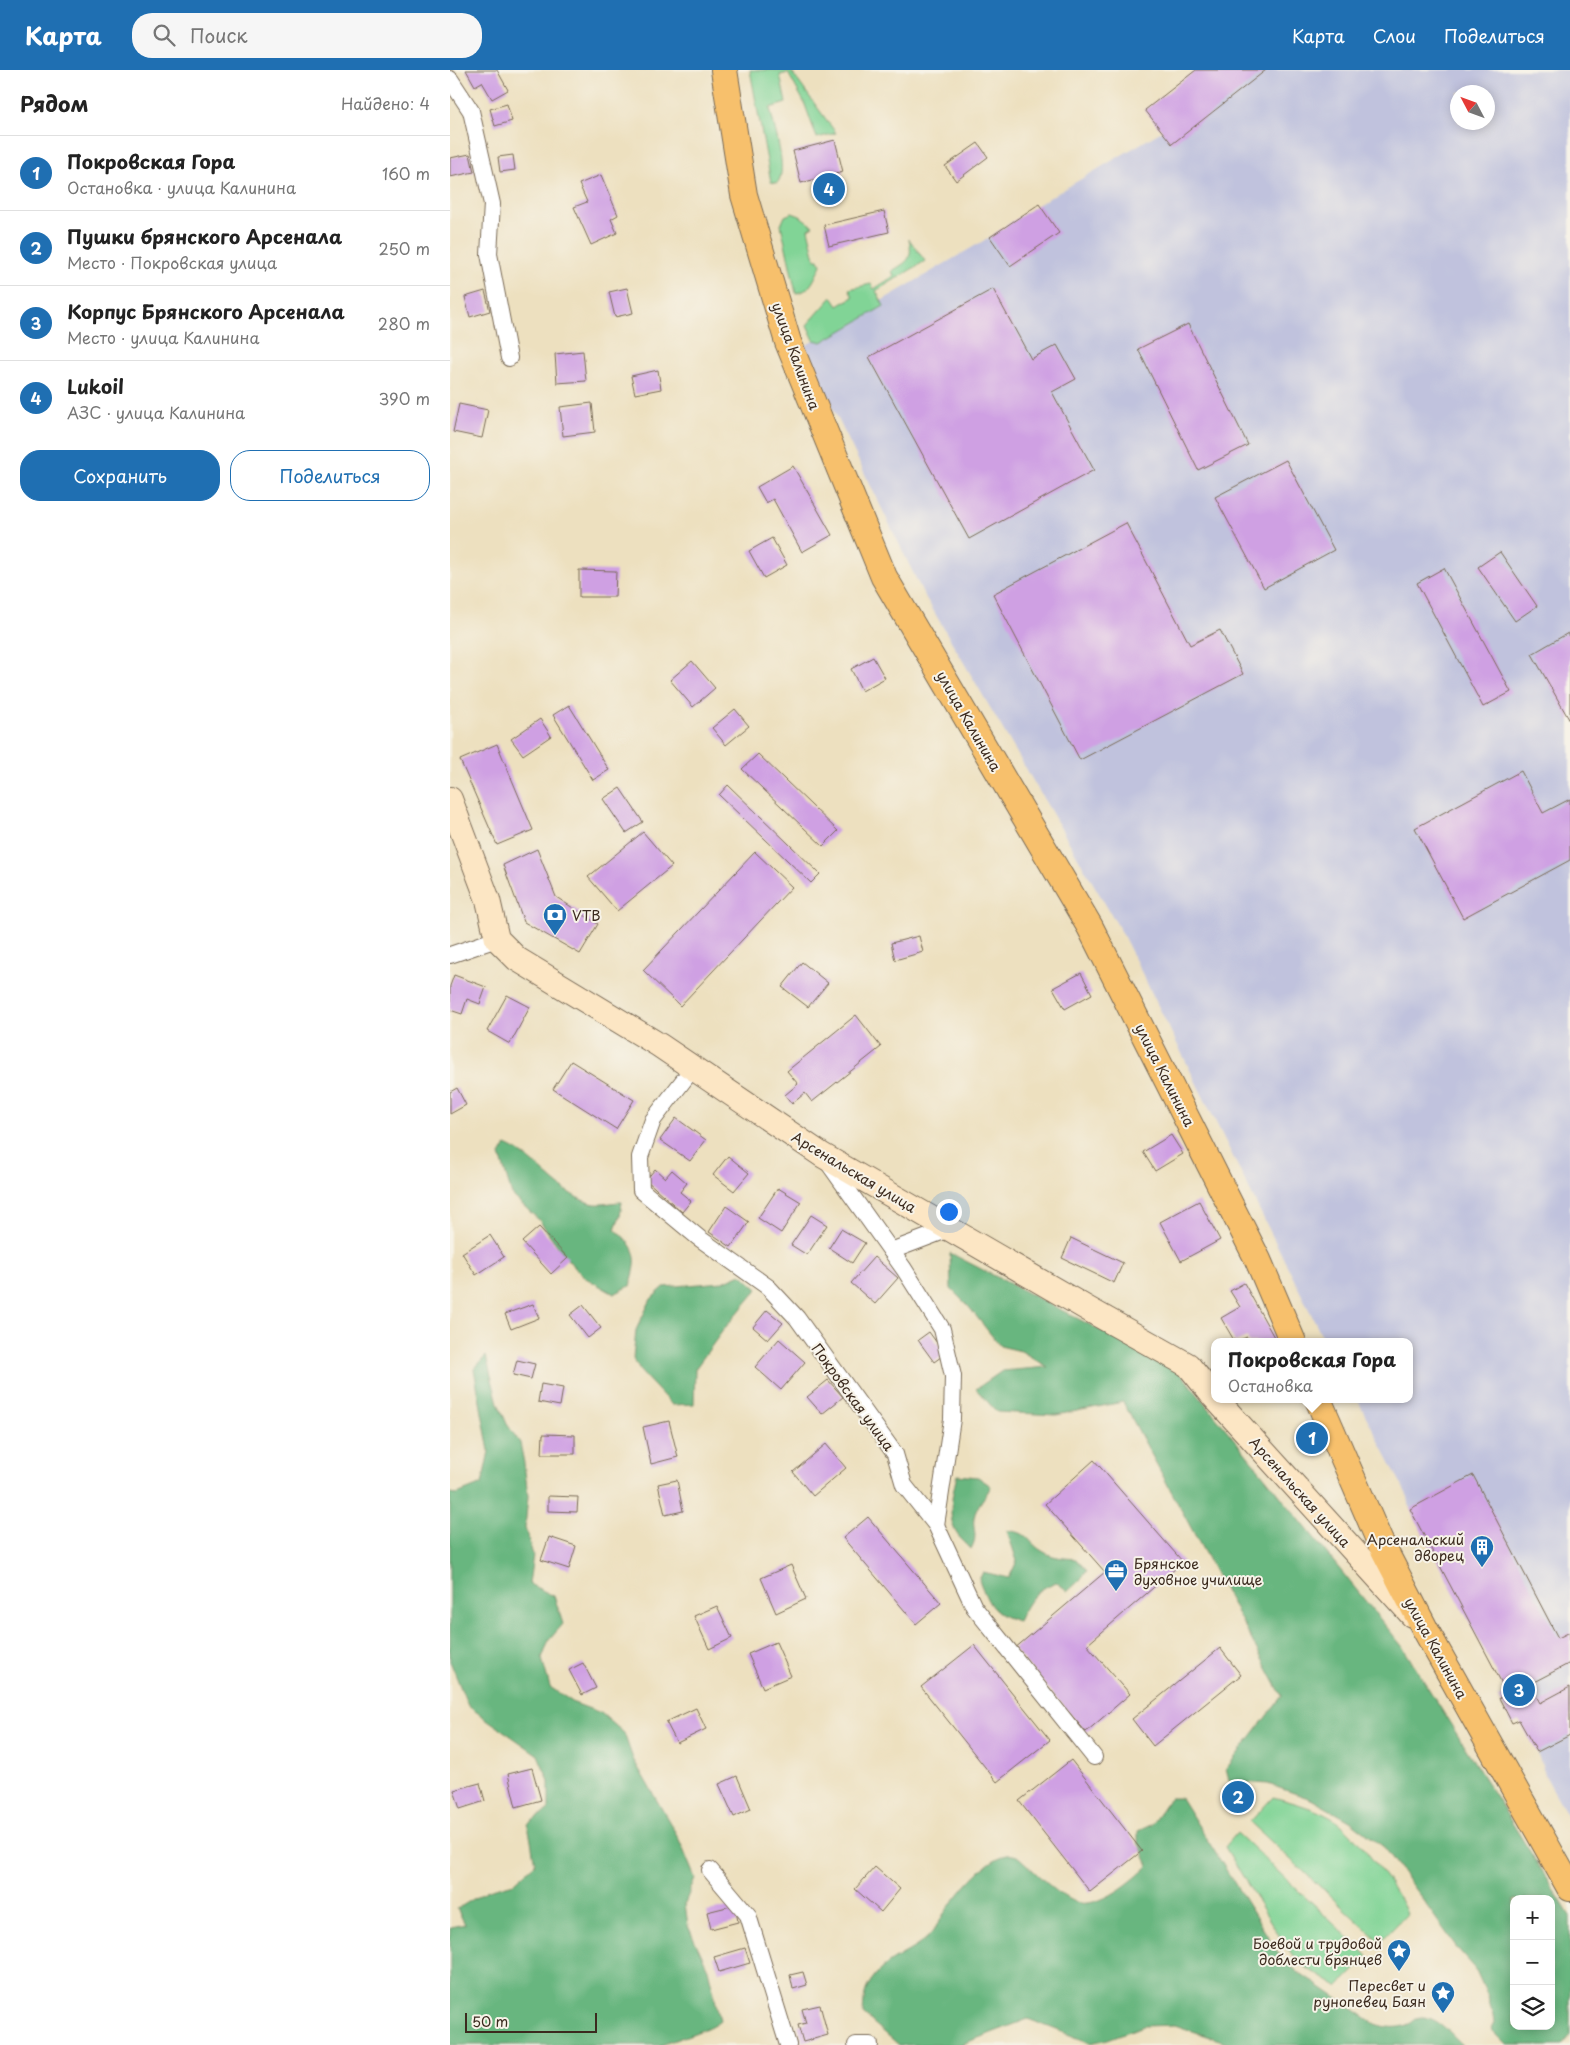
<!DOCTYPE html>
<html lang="ru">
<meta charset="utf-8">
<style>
:root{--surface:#fff;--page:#f6f6f6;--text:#222;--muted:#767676;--line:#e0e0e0;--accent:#1f6fb2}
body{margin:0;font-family:"Playpen Sans",sans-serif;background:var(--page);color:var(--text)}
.controls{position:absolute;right:15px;bottom:15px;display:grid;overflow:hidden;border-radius:10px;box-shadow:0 2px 12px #0003}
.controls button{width:45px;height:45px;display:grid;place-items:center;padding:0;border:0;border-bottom:1px solid var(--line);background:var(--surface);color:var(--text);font:25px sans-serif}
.compass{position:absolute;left:1000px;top:15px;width:45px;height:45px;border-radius:50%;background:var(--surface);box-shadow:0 2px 12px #0003;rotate:311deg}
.scale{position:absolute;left:15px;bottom:12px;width:132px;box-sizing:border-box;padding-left:5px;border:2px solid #3b2a1e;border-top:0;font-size:14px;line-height:18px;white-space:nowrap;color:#3b2a1e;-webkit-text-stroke:4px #f7f3e8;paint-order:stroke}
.you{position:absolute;left:498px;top:1141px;width:18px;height:18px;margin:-12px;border:4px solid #fff;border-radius:50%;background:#1a73e8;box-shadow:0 0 0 8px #1a73e833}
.badge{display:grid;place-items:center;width:32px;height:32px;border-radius:50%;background:var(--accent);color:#fff;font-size:16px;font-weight:700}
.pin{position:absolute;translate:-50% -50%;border:2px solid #fff;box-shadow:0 1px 5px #0006}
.popup{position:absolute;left:761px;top:1268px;width:202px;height:65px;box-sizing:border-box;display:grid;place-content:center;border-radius:10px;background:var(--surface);filter:drop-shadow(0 1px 4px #0005);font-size:16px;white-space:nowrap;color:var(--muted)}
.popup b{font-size:19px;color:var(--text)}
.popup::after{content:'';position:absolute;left:50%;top:100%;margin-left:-10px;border:10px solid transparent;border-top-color:var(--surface)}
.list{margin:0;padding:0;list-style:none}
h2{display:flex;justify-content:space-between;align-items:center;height:65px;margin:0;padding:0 20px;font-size:21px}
h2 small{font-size:16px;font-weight:400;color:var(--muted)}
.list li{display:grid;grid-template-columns:32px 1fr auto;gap:15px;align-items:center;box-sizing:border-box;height:75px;padding:0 20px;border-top:1px solid var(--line)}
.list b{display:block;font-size:19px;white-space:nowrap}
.list p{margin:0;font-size:16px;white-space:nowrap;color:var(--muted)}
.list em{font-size:16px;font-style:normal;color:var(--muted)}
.actions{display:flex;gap:10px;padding:15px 20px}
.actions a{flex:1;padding:11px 0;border:1px solid var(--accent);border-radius:20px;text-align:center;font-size:18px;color:var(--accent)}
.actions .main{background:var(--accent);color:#fff}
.icon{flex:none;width:28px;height:28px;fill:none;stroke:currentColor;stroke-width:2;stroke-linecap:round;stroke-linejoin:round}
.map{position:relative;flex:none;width:1120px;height:1975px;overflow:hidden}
header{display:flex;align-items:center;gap:30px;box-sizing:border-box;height:70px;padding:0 25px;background:var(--accent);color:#fff}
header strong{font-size:24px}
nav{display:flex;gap:28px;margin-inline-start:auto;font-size:18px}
.search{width:350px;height:45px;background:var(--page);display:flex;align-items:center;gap:12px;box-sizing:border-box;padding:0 18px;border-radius:20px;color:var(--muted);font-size:19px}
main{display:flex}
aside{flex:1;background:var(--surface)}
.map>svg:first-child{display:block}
.industrial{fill:#c0c2dd;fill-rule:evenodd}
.green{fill:#81d496;stroke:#5e7f5a}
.forest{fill:#68b67f;stroke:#52704e;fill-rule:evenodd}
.building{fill:#cfa0e3}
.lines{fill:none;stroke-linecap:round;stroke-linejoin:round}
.street-casing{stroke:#796a56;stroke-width:18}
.secondary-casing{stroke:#796a56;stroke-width:26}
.primary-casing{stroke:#796a56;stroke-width:28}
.street{stroke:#fff;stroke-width:16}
.secondary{stroke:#fce6c4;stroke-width:24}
.primary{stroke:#f7c06c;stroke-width:26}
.labels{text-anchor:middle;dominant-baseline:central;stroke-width:4;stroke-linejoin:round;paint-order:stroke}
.street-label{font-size:14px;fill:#3b2a1e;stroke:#f7f3e8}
.poi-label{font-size:14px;fill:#3b2a1e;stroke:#f7f3e8;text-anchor:end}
</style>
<header>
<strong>Карта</strong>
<div class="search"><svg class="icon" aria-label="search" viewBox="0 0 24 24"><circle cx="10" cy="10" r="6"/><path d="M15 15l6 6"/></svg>Поиск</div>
<nav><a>Карта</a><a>Слои</a><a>Поделиться</a></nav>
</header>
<main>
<aside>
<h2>Рядом<small>Найдено: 4</small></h2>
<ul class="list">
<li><span class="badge">1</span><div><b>Покровская Гора</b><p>Остановка · улица Калинина</p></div><em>160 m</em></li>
<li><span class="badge">2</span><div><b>Пушки брянского Арсенала</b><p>Место · Покровская улица</p></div><em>250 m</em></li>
<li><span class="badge">3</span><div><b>Корпус Брянского Арсенала</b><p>Место · улица Калинина</p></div><em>280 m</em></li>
<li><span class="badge">4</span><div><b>Lukoil</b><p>АЗС · улица Калинина</p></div><em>390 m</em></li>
</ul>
<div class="actions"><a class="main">Сохранить</a><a>Поделиться</a></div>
</aside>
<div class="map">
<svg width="1120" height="1975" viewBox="0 0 1120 1975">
<rect width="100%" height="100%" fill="#f7f3e8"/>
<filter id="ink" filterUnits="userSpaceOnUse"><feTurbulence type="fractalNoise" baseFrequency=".02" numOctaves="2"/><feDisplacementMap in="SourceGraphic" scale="10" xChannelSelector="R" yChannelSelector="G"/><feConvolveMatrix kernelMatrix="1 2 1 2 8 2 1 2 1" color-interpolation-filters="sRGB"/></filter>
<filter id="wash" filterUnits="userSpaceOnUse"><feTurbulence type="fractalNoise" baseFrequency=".0096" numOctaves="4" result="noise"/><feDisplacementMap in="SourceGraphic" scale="20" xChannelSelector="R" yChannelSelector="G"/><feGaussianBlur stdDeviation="1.12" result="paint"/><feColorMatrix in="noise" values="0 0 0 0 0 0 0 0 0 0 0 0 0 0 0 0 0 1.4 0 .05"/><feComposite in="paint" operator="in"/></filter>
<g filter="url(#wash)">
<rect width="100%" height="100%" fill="#ede0bf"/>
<path class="industrial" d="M 746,0 L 1120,0 L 1120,1750 L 1096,1707 L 1087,1682 L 1070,1650 L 1062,1653 L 1049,1628 L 1057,1623 L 960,1439 L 958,1427 L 907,1329 L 960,1329 L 960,1272 L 875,1272 L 671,861 L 473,523 L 353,277 L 540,167 L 589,134 L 712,61 ZM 1008,22 L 1038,22 L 1038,52 L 1008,52 Z"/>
<g class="green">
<path d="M 300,0 L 340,0 L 386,63 L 367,68 L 354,32 L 338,3 L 330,5 L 336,33 L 320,38 C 323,55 339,101 327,113 L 321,112 Z"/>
<path d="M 342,143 L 350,146 L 363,156 L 358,159 L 365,189 L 369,189 L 371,195 C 365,207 361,222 346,223 L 331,155 L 335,146 Z"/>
<path d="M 459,169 L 475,191 L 426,221 L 434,236 L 372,272 L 364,270 L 357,255 L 382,227 L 388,236 L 403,227 L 399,219 L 421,214 L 424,219 L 444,206 L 442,201 C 458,191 463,190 459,169 Z"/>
<path d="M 823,1727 C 845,1733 869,1739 888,1752 C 907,1766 949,1822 957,1844 L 930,1872 L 800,1752 Z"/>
<polygon points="787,1763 918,1886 888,1917 850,1894 836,1877 775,1777"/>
</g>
<g class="forest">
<path d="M 56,1075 C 87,1088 106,1122 140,1133 C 148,1136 163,1132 172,1132 L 170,1146 L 165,1159 C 188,1179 189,1188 180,1216 L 164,1224 L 134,1207 L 118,1190 L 89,1150 L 62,1125 L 50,1085 Z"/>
<path d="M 500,1183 L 728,1300 L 952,1576 L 1120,1846 L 1120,1965 L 1112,1975 L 1057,1975 L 1041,1959 L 1044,1953 L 1043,1946 L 1038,1927 L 1025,1898 L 1008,1879 L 935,1778 L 900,1751 L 861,1729 L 818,1714 L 779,1711 L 776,1699 L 832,1626 L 673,1332 L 606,1345 L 547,1342 L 526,1319 L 552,1301 L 598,1297 L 571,1281 L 550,1276 L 519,1237 L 501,1219 ZM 1064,1829 L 1101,1829 L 1101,1956 L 1064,1956 Z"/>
<polygon points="291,1204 308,1219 274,1259 245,1299 244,1334 222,1335 190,1301 183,1288 186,1260 201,1229 214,1217 273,1212"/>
<path d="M 36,1286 L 48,1333 L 57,1354 L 70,1373 L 74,1393 L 78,1426 L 75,1458 L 83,1485 L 79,1514 L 104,1526 L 113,1554 L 99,1570 L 92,1589 L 100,1617 L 124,1633 L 151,1643 L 174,1663 L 183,1689 L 228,1767 L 245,1808 L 235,1833 L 238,1856 L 258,1899 L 270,1950 C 259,1960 228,1968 212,1975 L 0,1975 L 0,1857 L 15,1854 L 7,1839 L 38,1820 L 64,1813 L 85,1794 L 78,1754 L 99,1739 L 99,1711 L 88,1685 L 18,1636 L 0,1591 L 0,1423 L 7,1424 L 32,1414 L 39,1381 L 24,1299 Z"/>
<path d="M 507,1405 L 528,1407 L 541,1416 C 536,1427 526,1435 524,1448 C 522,1460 529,1465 521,1479 C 517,1474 510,1469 507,1464 C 496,1447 503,1423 507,1405 Z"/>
<path d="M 557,1461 C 580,1461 577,1473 594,1482 C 603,1488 616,1488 626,1489 L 637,1501 L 630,1510 L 618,1521 L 606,1512 C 584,1521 579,1530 568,1551 C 541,1544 539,1534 529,1510 L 533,1502 L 559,1508 L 567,1491 Z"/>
<path d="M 720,1728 L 731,1728 L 834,1892 L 925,1954 C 936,1958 948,1959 959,1954 C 964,1952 966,1947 972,1947 C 988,1947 1002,1965 1013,1975 L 784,1975 L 725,1955 L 693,1956 L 658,1969 L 641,1973 L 578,1949 L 510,1975 L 449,1975 L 413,1944 C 414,1931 413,1922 421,1911 C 437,1887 459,1885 478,1867 C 485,1860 488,1853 493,1845 C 506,1827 543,1776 567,1786 C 584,1800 606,1825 625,1832 C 649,1840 684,1810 699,1795 L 688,1772 L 688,1761 L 701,1755 Z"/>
</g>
<g id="blocks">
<g class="building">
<polygon points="16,0 47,0 58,20 42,29 32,12 25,16"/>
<polygon points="746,0 816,0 722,74 695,40"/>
<polygon points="57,34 62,51 45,56 40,39"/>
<polygon points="385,70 393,102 351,113 343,81"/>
<polygon points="528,73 538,87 506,111 495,96"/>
<polygon points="20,84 24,102 0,107 0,88"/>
<polygon points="63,85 65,100 50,102 48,87"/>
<polygon points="151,105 168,145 161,149 167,163 141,175 124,137 137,132 129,114"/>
<polygon points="589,134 609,163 560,196 540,167"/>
<polygon points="434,141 439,162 379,176 374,155"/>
<polygon points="177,218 183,243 165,247 159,222"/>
<polygon points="543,219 581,289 607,275 626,309 602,322 644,400 519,469 419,287"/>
<polygon points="35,221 40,241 20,247 15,227"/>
<polygon points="738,254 798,375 748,400 688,279"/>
<polygon points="133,281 136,311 107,313 105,284"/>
<polygon points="208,300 211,319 185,324 181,306"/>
<polygon points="142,333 145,362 113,366 110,337"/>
<polygon points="9,334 38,340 32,368 3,362"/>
<polygon points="836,390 884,480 814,518 765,427"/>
<polygon points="343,396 382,465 352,482 323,429 316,433 307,417"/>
<polygon points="676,453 740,575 770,560 793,604 630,690 543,524"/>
<polygon points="322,468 337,495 314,508 299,481"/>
<polygon points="1050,482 1087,536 1065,551 1028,497"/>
<polygon points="994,498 1061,622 1033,637 967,513"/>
<polygon points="129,500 166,501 165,527 129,527"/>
<polygon points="1118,563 1120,567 1120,651 1082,584"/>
<polygon points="423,587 435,608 412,621 401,599"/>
<polygon points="242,591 265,618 243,637 220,610"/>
<polygon points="119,635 159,700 143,710 103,645"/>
<polygon points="285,639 299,656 276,675 262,658"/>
<polygon points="90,649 101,666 73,685 61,669"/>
<polygon points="47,674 83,760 47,775 10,690"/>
<polygon points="308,684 388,761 373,776 292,699"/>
<polygon points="1071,701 1093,743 1120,729 1120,790 1013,848 965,758"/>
<polygon points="278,715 370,804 361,813 269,725"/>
<polygon points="170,718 193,752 176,763 153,729"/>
<polygon points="193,762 222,796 167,841 138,807"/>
<polygon points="87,779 106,827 148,854 130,884 74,852 53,795"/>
<polygon points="305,782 342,817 230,936 193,900"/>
<polygon points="469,866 473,882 445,890 441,873"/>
<polygon points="352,892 378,913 358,937 332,917"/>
<polygon points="631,903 642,924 615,939 603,918"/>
<polygon points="4,905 36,917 30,934 17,929 12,944 0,940 0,916"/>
<polygon points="57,925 80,937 60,974 37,961"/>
<polygon points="406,945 431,977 362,1032 355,1023 342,1034 335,1025 348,1014 337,1001"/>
<polygon points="121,991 184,1030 166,1059 103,1019"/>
<polygon points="7,1018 16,1035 0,1044 0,1022"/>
<polygon points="226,1048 256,1070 240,1091 210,1070"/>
<polygon points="721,1065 733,1084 705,1101 693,1082"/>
<polygon points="278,1086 299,1103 284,1121 263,1105"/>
<polygon points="205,1099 215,1108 222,1100 237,1113 230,1122 241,1131 232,1142 196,1110"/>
<polygon points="328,1118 351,1132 331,1163 308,1148"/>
<polygon points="749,1131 770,1170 731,1191 710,1152"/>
<polygon points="276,1136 299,1152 281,1177 259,1162"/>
<polygon points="361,1145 377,1155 357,1185 341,1175"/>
<polygon points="89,1157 118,1188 101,1204 72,1172"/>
<polygon points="391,1159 415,1173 402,1193 379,1178"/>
<polygon points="40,1165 54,1187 26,1205 12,1183"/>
<polygon points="621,1168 673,1193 664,1213 612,1188"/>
<polygon points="424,1187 448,1208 425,1234 401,1213"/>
<polygon points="794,1213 825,1269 820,1272 799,1272 797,1267 785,1272 771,1248 790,1237 780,1221"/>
<polygon points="83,1234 89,1248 61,1259 55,1244"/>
<polygon points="133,1235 151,1258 138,1268 120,1245"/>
<polygon points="317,1240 333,1253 318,1270 303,1257"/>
<polygon points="479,1262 495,1284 484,1292 468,1270"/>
<polygon points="329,1269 355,1292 331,1320 305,1297"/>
<polygon points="67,1290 85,1294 81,1309 63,1305"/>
<polygon points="378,1310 393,1327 372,1344 357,1327"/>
<polygon points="91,1314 113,1318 110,1336 88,1332"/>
<polygon points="219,1351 228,1387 201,1394 193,1357"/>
<polygon points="93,1364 125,1365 125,1384 92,1384"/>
<polygon points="376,1374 396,1398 363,1426 343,1402"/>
<polygon points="644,1390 733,1492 637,1575 680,1624 636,1662 564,1579 655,1502 595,1434"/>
<polygon points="1023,1405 1108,1568 1120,1562 1120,1593 1080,1614 1090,1633 1120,1617 1120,1665 1087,1682 1069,1650 1062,1653 1049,1628 1057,1623 960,1439"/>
<polygon points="227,1410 233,1441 215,1445 208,1414"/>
<polygon points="98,1426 128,1427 127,1442 98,1441"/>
<polygon points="418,1447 491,1533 466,1554 393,1468"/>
<polygon points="99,1467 126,1476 119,1499 91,1490"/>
<polygon points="341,1495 356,1529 326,1543 311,1508"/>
<polygon points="267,1536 282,1568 259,1579 244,1546"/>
<polygon points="326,1572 341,1606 313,1618 298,1584"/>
<polygon points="524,1575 600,1670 547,1712 471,1617"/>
<polygon points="770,1578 791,1605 703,1676 682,1649"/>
<polygon points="133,1593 146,1618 132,1625 119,1600"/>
<polygon points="246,1638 256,1659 227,1673 216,1652"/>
<polygon points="621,1690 692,1781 640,1822 569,1731"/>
<polygon points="82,1698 91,1730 66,1737 58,1704"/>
<polygon points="287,1706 301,1739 284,1747 269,1714"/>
<polygon points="30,1713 35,1731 10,1739 4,1720"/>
<polygon points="425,1797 450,1819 431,1842 405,1819"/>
<polygon points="285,1835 288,1852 261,1859 257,1842"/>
<polygon points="295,1878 300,1893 269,1902 264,1887"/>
<polygon points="353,1902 357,1915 343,1919 340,1905"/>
<polygon points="370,1935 378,1965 353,1972 348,1955 356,1953 352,1939"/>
</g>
</g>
</g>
<g filter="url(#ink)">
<use href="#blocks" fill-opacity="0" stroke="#796a56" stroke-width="1"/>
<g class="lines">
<g class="street-casing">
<g id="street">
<polyline points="0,9 21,41 42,134 39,184 59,288"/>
<polyline points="0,885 47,869"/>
<polyline points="243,998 203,1050 190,1087 191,1120 249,1168 318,1217 347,1248 445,1384 454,1415 486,1455 524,1537 644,1687"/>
<polyline points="377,1091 454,1199 492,1259 503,1306 502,1349 486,1455"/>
<polyline points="441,1181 499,1159"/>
<polyline points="260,1800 298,1845 338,1975"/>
<polyline points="406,1975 420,1975"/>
</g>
</g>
<g class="secondary-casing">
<g id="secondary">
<polyline points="0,729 38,830 47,869 67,889 209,975 372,1085 638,1239 738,1295 764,1327"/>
<polyline points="766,1329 962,1545"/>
</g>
</g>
<g class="primary-casing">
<g id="primary">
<polyline points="274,0 294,125 338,272 434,507 640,857 808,1190 843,1272"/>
<polyline points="868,1329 930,1472 975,1559 1120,1818"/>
</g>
</g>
<use href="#street" class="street"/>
<use href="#secondary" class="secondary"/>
<use href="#primary" class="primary"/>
</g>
</g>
<defs>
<g id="bank-pin" transform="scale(1.25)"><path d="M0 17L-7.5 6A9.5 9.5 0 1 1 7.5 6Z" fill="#1f6fb2" stroke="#f7f3e8"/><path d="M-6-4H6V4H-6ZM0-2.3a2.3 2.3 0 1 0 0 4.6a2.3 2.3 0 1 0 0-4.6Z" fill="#fff"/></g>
<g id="building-pin" transform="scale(1.25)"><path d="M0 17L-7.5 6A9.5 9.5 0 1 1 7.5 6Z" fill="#1f6fb2" stroke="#f7f3e8"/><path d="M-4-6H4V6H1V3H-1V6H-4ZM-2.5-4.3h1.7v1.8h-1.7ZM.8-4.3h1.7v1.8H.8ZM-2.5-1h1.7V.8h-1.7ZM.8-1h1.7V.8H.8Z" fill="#fff"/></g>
<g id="office-pin" transform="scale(1.25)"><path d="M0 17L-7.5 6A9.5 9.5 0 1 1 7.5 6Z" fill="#1f6fb2" stroke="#f7f3e8"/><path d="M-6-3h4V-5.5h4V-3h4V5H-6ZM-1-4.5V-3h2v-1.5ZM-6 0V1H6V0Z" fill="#fff"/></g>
<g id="sight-pin" transform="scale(1.25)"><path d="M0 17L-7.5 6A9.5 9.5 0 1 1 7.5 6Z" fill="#1f6fb2" stroke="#f7f3e8"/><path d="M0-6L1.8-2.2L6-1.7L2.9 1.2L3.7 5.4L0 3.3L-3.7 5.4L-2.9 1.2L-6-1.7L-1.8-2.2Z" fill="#fff"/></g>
</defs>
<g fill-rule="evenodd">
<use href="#bank-pin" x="105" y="845"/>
<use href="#building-pin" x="1032" y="1477"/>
<use href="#office-pin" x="666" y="1501"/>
<use href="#sight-pin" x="949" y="1881"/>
<use href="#sight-pin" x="993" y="1923"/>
</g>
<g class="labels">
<g class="street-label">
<text transform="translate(346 286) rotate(70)">улица Калинина</text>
<text transform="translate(519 651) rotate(60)">улица Калинина</text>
<text transform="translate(715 1005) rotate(63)">улица Калинина</text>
<text transform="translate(404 1102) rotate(31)">Арсенальская улица</text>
<text transform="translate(403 1327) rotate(54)">Покровская улица</text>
<text transform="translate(850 1422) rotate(48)">Арсенальская улица</text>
<text transform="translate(986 1578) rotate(61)">улица Калинина</text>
</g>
<g class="poi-label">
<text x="122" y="845" text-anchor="start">VTB</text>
<text x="1014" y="1469">Арсенальский<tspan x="1014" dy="16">дворец</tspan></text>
<text x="684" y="1493" text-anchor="start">Брянское<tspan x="684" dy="16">духовное училище</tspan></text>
<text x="932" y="1873">Боевой и трудовой<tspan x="932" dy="16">доблести брянцев</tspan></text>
<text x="976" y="1915">Пересвет и<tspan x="976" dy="16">рунопевец Баян</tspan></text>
</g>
</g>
</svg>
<div class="controls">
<button>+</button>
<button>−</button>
<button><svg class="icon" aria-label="layers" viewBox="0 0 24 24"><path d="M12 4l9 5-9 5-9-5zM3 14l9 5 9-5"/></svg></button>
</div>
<svg class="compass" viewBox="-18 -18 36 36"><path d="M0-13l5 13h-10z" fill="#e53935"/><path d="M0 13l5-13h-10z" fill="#767676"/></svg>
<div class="scale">50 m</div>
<div class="you"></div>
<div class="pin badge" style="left:862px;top:1368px">1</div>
<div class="popup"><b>Покровская Гора</b>Остановка</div>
<div class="pin badge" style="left:788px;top:1727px">2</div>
<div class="pin badge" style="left:1069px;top:1620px">3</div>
<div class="pin badge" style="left:379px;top:119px">4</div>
</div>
</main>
